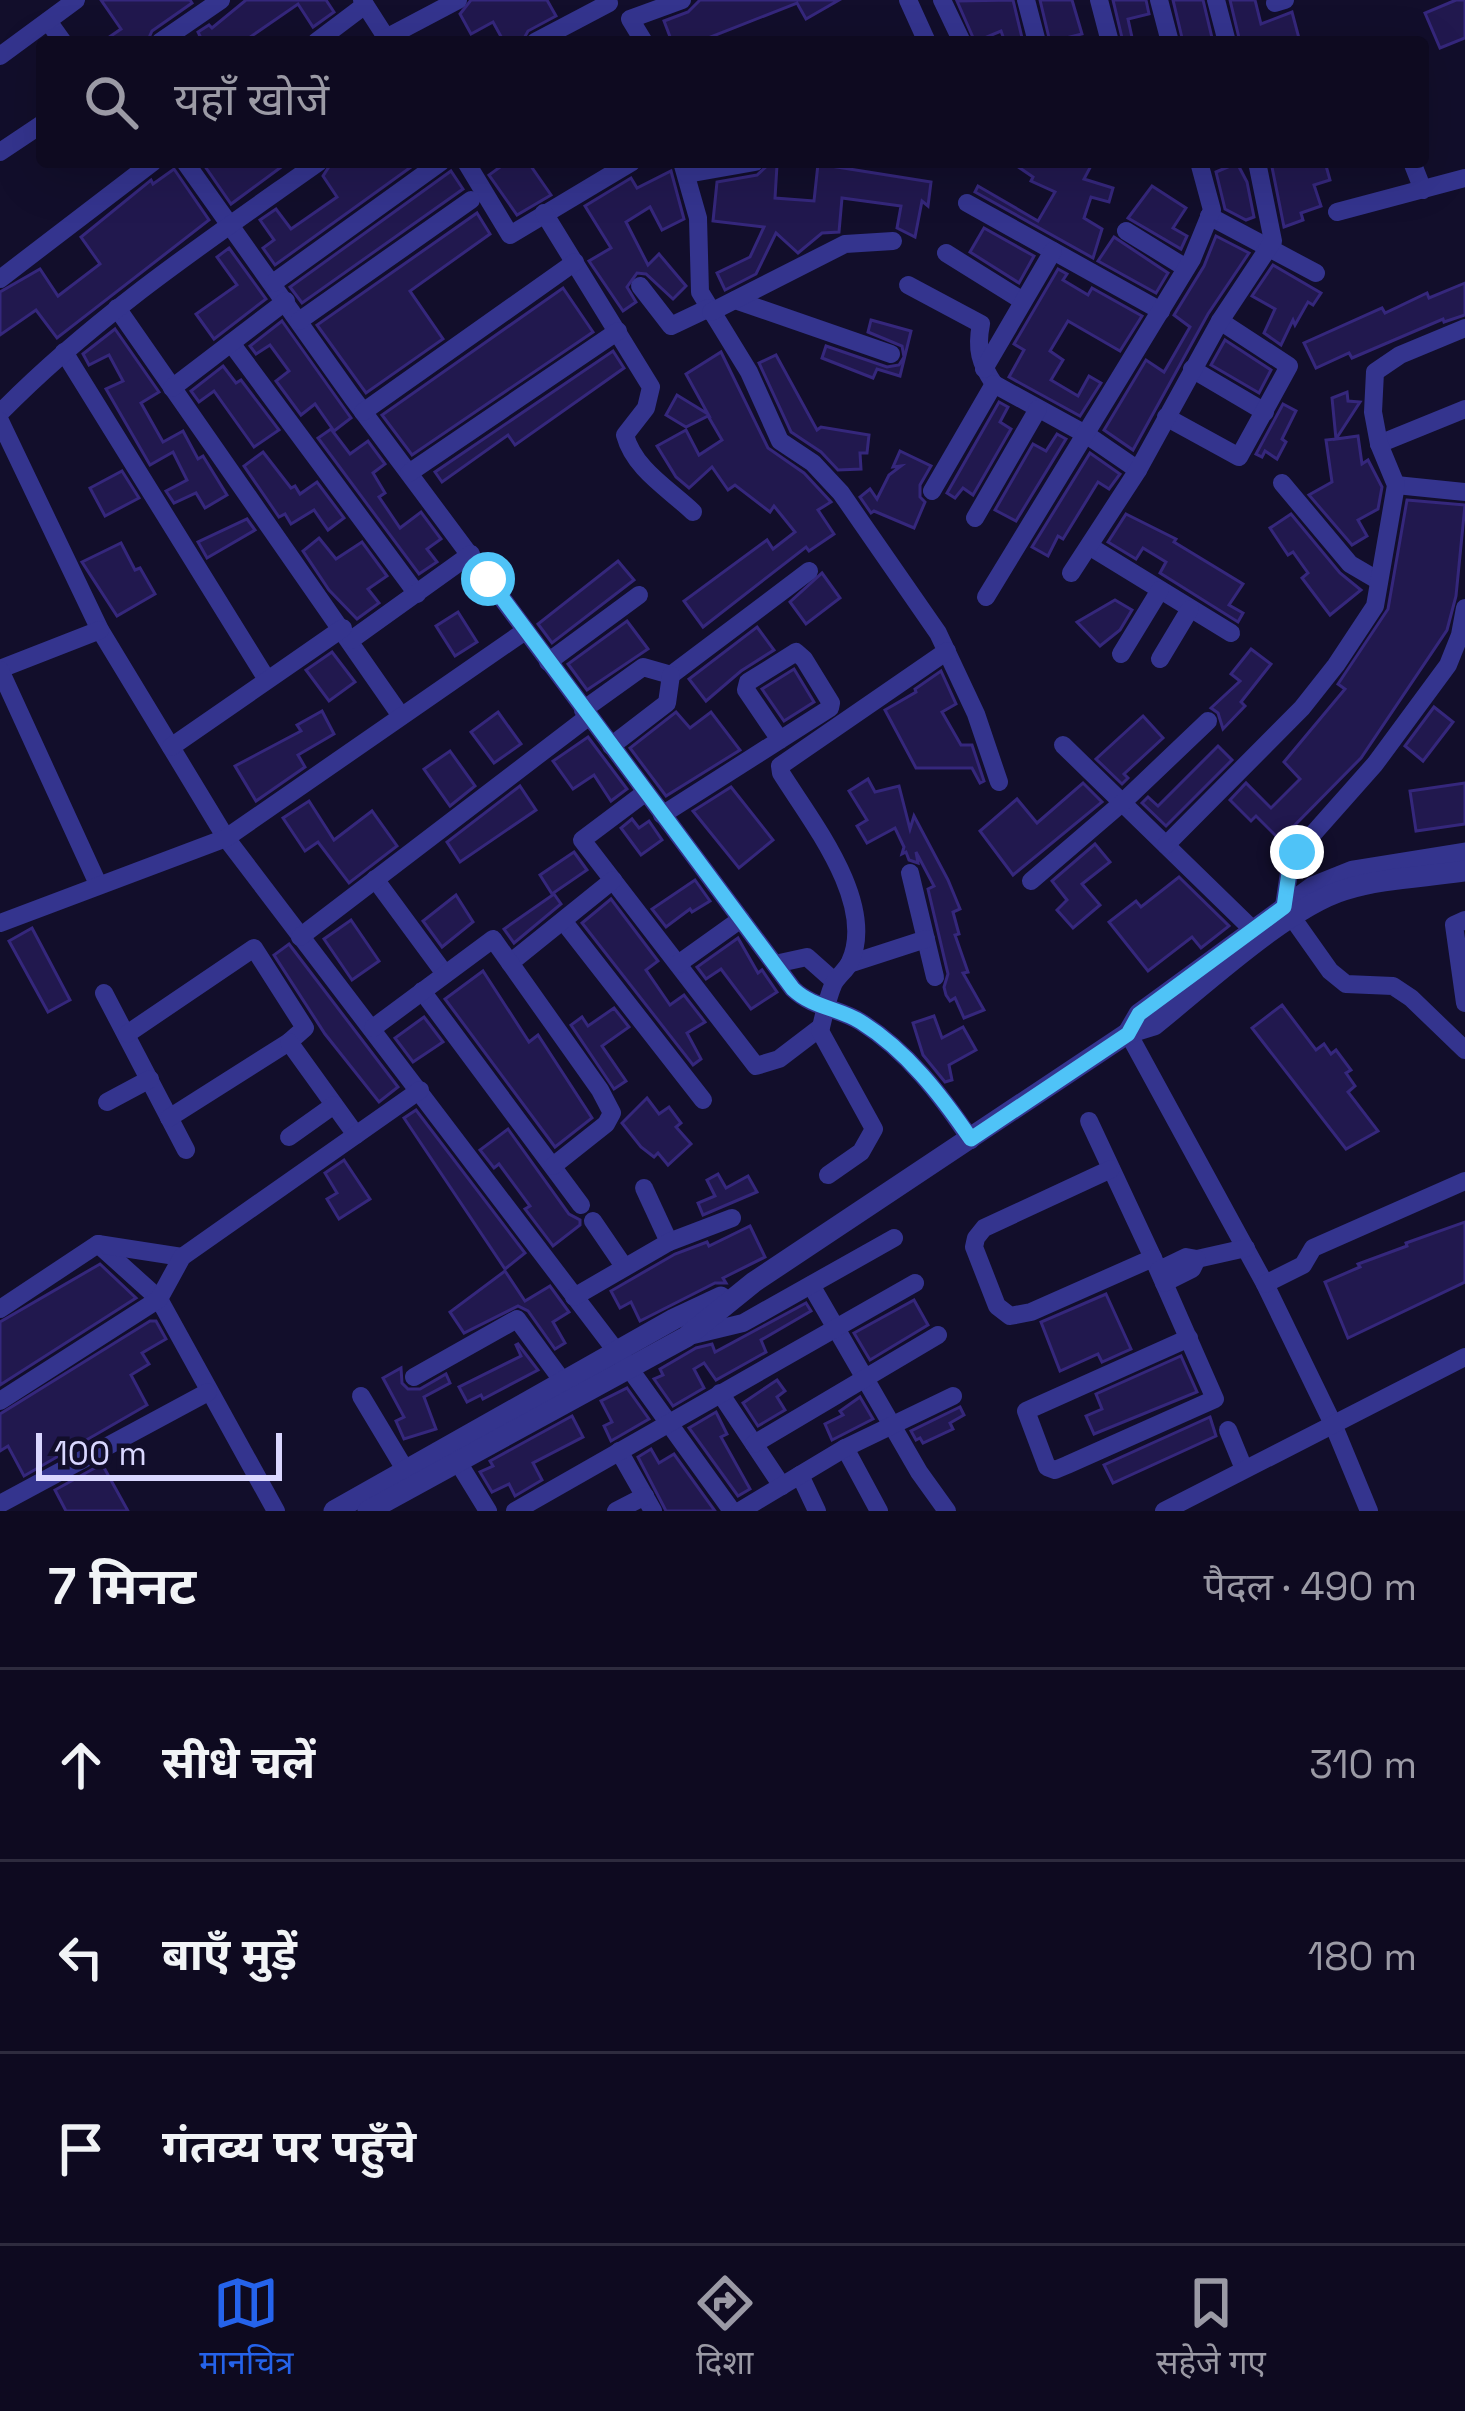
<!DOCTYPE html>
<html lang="hi">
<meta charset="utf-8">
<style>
:root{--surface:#0e0a20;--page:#171329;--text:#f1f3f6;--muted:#9b9aa5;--line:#2e2b3e;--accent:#2563eb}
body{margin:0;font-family:"Space Grotesk","Noto Sans Devanagari",sans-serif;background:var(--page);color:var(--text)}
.scale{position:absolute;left:36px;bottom:30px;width:246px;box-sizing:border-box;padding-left:12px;border:6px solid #dad7ff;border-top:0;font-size:33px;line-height:42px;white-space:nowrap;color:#dad7ff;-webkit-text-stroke:9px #120e2b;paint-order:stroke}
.stop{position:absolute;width:36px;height:36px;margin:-27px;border:9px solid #4fc3f7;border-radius:50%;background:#fff}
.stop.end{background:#4fc3f7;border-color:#fff;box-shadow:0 3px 12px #0008}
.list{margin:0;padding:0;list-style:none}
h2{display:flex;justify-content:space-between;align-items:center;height:156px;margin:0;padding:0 48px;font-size:51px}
h2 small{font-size:39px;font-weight:400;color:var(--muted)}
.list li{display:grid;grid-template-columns:78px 1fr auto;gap:36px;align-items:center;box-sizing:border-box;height:192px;padding:0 48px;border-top:3px solid var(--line)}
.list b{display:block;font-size:45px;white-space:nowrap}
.list em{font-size:39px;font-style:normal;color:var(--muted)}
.icon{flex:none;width:66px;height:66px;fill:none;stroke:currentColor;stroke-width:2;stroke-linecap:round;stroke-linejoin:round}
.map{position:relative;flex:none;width:1465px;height:1511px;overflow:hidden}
.search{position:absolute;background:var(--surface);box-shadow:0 12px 48px #0002;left:36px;right:36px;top:36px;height:132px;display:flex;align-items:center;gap:30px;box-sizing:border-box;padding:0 42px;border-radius:12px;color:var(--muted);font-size:45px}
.sheet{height:732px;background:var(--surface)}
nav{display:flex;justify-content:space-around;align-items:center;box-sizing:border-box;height:168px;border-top:3px solid var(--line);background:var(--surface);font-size:33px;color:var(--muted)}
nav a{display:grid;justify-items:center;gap:6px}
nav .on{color:var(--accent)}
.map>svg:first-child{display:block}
.building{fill:#21184e;stroke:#35277c;stroke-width:3}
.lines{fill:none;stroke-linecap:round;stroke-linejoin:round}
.minor{stroke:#34348e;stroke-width:18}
.tertiary{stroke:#34348e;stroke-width:21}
.route{stroke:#4fc3f7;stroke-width:15}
</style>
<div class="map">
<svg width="1465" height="1511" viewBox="0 0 1465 1511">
<rect width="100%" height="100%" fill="#120e2b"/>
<g class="building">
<polygon points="101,0 190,0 192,3 152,31 147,42 102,42 121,29"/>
<polygon points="246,0 326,0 334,12 313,27 298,4 243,42 192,42 200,36 198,32 209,25 212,28"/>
<polygon points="471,0 547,0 556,16 528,31 522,42 504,42 493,22 471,34 460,14"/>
<polygon points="700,0 839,0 806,19 797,3 698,42 672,42 664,21 688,12"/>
<polygon points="1013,0 1023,42 1005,42 1001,31 975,42 957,1"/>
<polygon points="1040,0 1072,0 1082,34 1050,42"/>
<polygon points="1113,0 1146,0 1149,14 1128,19 1133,42 1123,42"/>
<polygon points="1173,0 1203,0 1213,42 1183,42"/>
<polygon points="1230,0 1255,0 1261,24 1292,12 1300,42 1240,42"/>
<polygon points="1456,0 1465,0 1465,38 1440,48 1425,13"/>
<polygon points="202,162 288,162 231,204"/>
<polygon points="332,162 418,162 275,265 263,248 274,240 260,220 276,209 291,229 337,197 323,176"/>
<polygon points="507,162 528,162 551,195 517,215 489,175"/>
<polygon points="1011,162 1093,162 1084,179 1113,188 1109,202 1091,197 1084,218 1102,229 1093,258 975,192 978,186 1038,221 1055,192 1031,181 1033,177"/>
<polygon points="1271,162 1325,162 1330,180 1314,185 1321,206 1301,213 1303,220 1284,227"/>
<polygon points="1237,163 1247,182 1254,217 1246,220 1225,209 1216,172"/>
<polygon points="818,164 931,182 928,206 922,201 915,237 897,228 901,206 842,198 839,232 822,233 798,253 776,233 756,274 725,290 717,273 750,257 764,227 713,221 717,182 757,175 768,165 777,165 775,198 814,201"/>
<polygon points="174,169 209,220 57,338 36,310 0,335 0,292 40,269 58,296 100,264 81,237 151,180 153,184"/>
<polygon points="451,171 463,189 302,303 290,287"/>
<polygon points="671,171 684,219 662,230 650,207 626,222 648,265 659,254 686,286 673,299 646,274 637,273 627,287 636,302 623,311 589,261 611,248 585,206 631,178 637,188"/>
<polygon points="1152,186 1186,208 1173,228 1187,236 1181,249 1128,218"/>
<polygon points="477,213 490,234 410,291 443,339 366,393 317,325"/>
<polygon points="984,228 1034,256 1019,283 970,252"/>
<polygon points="1216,236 1249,253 1208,314 1133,450 1104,430 1146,360 1164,372 1171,360 1190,327 1174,315 1204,266"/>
<polygon points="1114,237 1168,273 1156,293 1098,261"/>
<polygon points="229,248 266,299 214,339 196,314 237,285 217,257"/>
<polygon points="1273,265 1321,293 1313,305 1308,302 1295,325 1293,320 1281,345 1264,333 1275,309 1252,296"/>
<polygon points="1058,269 1067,274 1063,280 1088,295 1092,288 1142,316 1120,351 1068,321 1050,351 1063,360 1051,380 1078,396 1089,376 1101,383 1080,416 1009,377 1024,350 1014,344"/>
<polygon points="1465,283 1465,315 1444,322 1443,319 1352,358 1349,353 1316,368 1304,343 1382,308 1385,313 1427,293 1429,298"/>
<polygon points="563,288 593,332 412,455 382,415"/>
<polygon points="871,320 911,331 900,376 877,369 873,378 822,358 826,346 887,367 899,365 904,357 902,346 868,332"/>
<polygon points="282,321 351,418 334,431 315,404 301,415 276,381 289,371 270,345 256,354 250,346"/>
<polygon points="115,329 159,392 141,403 163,442 183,431 198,459 203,456 227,495 205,508 196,493 174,503 166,491 187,480 173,452 150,465 106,389 123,381 109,355 89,365 83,354"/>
<polygon points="1225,340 1271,370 1259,393 1211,365"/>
<polygon points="613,351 624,368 515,445 508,435 442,482 435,472"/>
<polygon points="721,352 768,448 804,473 831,502 818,510 834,534 809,551 806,547 703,627 684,601 767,540 773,549 795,532 774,506 770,512 735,485 728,490 712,467 689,488 676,477 657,446 686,430 699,455 722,440 708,416 686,427 666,415 677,395 708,414 686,374"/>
<polygon points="776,355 817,430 821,427 869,435 867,453 860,453 861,469 838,470 821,452 791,432 759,363"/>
<polygon points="223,366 236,383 241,380 279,430 254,447 214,391 199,402 191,391"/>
<polygon points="1347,392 1348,401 1360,402 1336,439 1358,436 1362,464 1368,460 1382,487 1378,509 1358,520 1367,536 1352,545 1309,495 1332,482 1326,440 1336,439 1332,398"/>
<polygon points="999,402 1008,407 1000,422 1011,429 973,495 963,488 955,498 947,493"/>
<polygon points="1283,404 1296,411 1282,439 1286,442 1277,459 1265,451 1262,457 1256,454"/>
<polygon points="331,429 350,454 368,441 385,464 373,473 385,493 379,497 400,528 421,512 441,539 427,549 437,562 419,574 318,438"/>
<polygon points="1057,434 1066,439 1016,521 995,510 1033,444 1046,451"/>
<polygon points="900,451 931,466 920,485 920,497 925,502 914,528 874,511 871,513 860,497 870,489 877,499 889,475 901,466 893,467"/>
<polygon points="263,452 291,488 295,486 300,494 317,482 344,518 328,530 314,510 291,524 285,514 279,517 244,466"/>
<polygon points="1090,453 1120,474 1109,489 1098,482 1063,539 1058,536 1048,556 1032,547"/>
<polygon points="122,471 139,498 105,516 90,488"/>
<polygon points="1407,500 1465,505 1456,596 1447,630 1361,758 1280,840 1256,816 1251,821 1230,800 1246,783 1271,808 1300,779 1284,762 1345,689 1338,684 1388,609"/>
<polygon points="1126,514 1176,539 1174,542 1243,584 1229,605 1243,613 1238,622 1160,573 1166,562 1143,548 1136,559 1108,542"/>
<polygon points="1291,514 1340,573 1361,590 1330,615 1302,578 1308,573 1293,552 1288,555 1270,528"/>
<polygon points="247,519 255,530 207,558 198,542"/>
<polygon points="319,538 336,559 362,542 387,576 368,589 379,603 357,619 329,590 303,551"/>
<polygon points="121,543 135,570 140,568 155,594 117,616 82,562"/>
<polygon points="618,561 634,580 552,643 538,624"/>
<polygon points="822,573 840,598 806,624 790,602"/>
<polygon points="1115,600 1132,610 1120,630 1100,646 1077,622"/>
<polygon points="458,612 477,642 455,656 436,626"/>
<polygon points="627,621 648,649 587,690 568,664"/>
<polygon points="757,627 774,650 741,671 706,701 689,679"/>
<polygon points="1251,649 1271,664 1241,702 1245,706 1223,729 1218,713 1211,708 1240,681 1231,674"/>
<polygon points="332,652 355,682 329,701 306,670"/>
<polygon points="794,669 814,702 784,721 762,689"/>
<polygon points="941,671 956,704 942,712 961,745 972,745 984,781 980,783 972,768 916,768 885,710 916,692 915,689"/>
<polygon points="1434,707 1453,722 1423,761 1405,746"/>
<polygon points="322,711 334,734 298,755 305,767 256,801 235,766 301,731 297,725"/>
<polygon points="498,712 521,744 494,763 471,732"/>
<polygon points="676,712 690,728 711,712 740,750 666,796 630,748"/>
<polygon points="1143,716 1163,738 1124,774 1128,778 1122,784 1096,759"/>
<polygon points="588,737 627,789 611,801 594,775 573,789 553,761"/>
<polygon points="1218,746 1232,760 1166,826 1142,803 1148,797 1158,806"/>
<polygon points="450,751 475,786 450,806 424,769"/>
<polygon points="868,779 875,792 899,786 910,829 914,816 948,880 960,909 953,912 959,934 955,935 968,972 963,973 984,1010 964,1018 955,998 950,1001 946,995 944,987 948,974 928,889 934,886 916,852 918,863 909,860 906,852 902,854 904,847 895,828 867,843 857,826 867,820 849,791"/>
<polygon points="1083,783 1102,802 1013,875 980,831 1017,799 1037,823"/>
<polygon points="1465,783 1465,824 1416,831 1410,791"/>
<polygon points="520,786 536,810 460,862 447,842"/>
<polygon points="731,787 773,840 739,868 693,811"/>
<polygon points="309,801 334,840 372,811 397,846 349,883 318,842 305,851 283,818"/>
<polygon points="632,819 639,828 649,821 662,840 641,855 621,828"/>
<polygon points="1095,844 1110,862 1082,884 1100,905 1073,928 1057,910 1067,900 1052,881"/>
<polygon points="574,852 587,870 552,894 540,875"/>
<polygon points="1179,877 1229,926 1201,948 1192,937 1148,971 1109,922 1136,901 1141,907"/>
<polygon points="695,880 710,901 692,912 690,909 666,927 652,909"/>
<polygon points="554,894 561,904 514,943 504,929"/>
<polygon points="456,895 473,922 442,947 423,921"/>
<polygon points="611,899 658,961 646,970 670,1005 684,995 705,1022 687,1033 701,1059 693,1065 582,923"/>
<polygon points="351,920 379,961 352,980 324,939"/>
<polygon points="32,928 70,1000 48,1012 9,941"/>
<polygon points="738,938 758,973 762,970 777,992 751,1009 721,969 706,979 697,967"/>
<polygon points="289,944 398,1087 379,1102 325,1034 274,955"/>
<polygon points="483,971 529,1042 538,1035 592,1118 555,1147 445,999"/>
<polygon points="1282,1005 1316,1050 1324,1044 1331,1054 1336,1050 1351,1070 1346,1073 1355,1086 1348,1092 1378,1131 1346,1149 1252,1028"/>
<polygon points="614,1008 629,1027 602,1046 626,1081 614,1089 571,1025 582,1017 588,1026"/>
<polygon points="934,1016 942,1038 963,1027 976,1050 949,1065 952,1080 945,1082 923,1055 913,1023"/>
<polygon points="424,1017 443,1042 413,1062 395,1038"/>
<polygon points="647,1098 659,1114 669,1107 681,1123 676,1127 691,1144 668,1165 658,1153 654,1157 641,1147 622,1123"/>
<polygon points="416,1110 525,1253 505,1269 404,1118"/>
<polygon points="508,1129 569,1214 580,1220 580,1225 553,1246 525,1209 530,1206 499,1164 494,1168 480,1150"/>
<polygon points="344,1160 370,1199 339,1219 327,1199 337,1193 325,1173"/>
<polygon points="718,1174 726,1188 748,1176 757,1192 703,1215 698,1203 715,1196 707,1180"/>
<polygon points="1465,1222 1465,1282 1348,1338 1325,1282 1360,1267 1358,1264 1407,1246 1406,1243"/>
<polygon points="750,1226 765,1257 723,1278 726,1283 715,1283 640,1321 631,1302 620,1308 611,1291 675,1254 707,1242 709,1246"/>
<polygon points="100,1264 136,1298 0,1385 0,1322"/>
<polygon points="505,1271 525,1301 550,1286 569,1312 553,1322 565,1343 555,1349 528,1311 518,1306 464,1333 450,1312"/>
<polygon points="1106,1294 1131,1349 1102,1362 1098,1354 1060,1371 1041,1322"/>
<polygon points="914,1300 928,1325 870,1360 854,1333"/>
<polygon points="806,1303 811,1311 761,1340 766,1352 716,1380 704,1363 694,1369 704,1388 673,1406 654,1379 663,1375 660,1369 696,1348 712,1344 715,1352"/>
<polygon points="150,1321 156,1321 166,1339 142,1353 149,1364 131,1375 147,1405 24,1476 8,1446 0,1451 0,1414"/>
<polygon points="518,1344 538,1370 483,1399 481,1395 467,1402 459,1387 521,1356 516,1345"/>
<polygon points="1181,1356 1197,1392 1094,1434 1086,1416 1102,1409 1096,1394"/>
<polygon points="401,1368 402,1383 408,1389 420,1389 446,1374 450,1383 424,1397 436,1429 404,1439 396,1421 404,1417 383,1378"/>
<polygon points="777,1380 785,1391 777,1397 785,1410 758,1426 743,1403"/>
<polygon points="627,1388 649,1419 611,1441 604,1426 612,1422 601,1401"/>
<polygon points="860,1397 873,1419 832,1440 825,1424 843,1415 840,1411"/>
<polygon points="960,1407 964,1415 950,1423 953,1429 923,1443 920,1438 916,1440 911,1431"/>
<polygon points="716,1412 727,1434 721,1437 750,1489 738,1496 689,1428"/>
<polygon points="572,1416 583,1437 533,1463 542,1480 515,1496 509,1484 492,1492 480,1472 493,1466 490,1461"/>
<polygon points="1210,1417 1216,1436 1113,1483 1104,1465"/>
<polygon points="651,1449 659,1463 674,1454 715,1511 666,1511 638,1457"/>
<polygon points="102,1464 128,1511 66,1511 55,1490"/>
</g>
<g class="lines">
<g class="minor">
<polyline points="362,0 389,42"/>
<polyline points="908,0 927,42"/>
<polyline points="942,0 962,42"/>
<polyline points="1026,0 1037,42"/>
<polyline points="1099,0 1110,42"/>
<polyline points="1159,0 1170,42"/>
<polyline points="1216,0 1227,42"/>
<polyline points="1275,3 1285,0"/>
<polyline points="48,21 63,42"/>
<polyline points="386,38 458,0"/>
<polyline points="160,42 221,0"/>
<polyline points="316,42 365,5"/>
<polyline points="535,42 609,3 608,0"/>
<polyline points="644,42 630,19 682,0"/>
<polyline points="0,56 76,0"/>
<polyline points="0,152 42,124"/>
<path d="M 185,162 L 352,397 L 793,989 C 813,1008 839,1008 861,1022 C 907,1051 941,1095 971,1140"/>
<polyline points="466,162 510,235 632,162"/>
<polyline points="682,162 698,218 700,292 749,372 780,441 813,463 841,493 938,633 976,714 999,782"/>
<polyline points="1412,162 1423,190"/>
<polyline points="687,174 755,162"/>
<polyline points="967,203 1161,311"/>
<polyline points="1337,212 1465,178"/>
<path d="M 544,213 L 651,387 L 646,408 L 625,435 C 634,469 669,489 693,512"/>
<polyline points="1209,216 1316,273"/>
<polyline points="1126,231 1186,268"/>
<polyline points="946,253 1023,301"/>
<polyline points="0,279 153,162"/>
<polyline points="273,283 441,162"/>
<path d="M 908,285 L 981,324 C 976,349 980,363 994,384"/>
<polyline points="640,286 671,326 709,308"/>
<polyline points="735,300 891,354"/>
<polyline points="117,308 401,716"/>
<polyline points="711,312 845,244 893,241"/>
<polyline points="299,321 471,200"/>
<polyline points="231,343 417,594"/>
<polyline points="64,352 266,678"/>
<polyline points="984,369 1053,251"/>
<polyline points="1192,369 1265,412"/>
<polyline points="172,388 286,301"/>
<polyline points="363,412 575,262"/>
<path d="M 0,413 C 95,316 209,240 319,162"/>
<polyline points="1166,417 1239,457 1289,366 1220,321"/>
<polyline points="0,421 100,630 226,838 629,1368 732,1511"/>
<polyline points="1379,444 1465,409"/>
<polyline points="409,473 618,331"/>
<polyline points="1282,483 1350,564 1379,581"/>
<polyline points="1396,485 1465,492"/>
<polyline points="932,491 994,384 1087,435 1138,470"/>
<polyline points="975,518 1038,409"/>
<polyline points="1089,546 1231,633"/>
<polyline points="1071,573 1138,470 1220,321 1273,241 1257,162"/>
<polyline points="986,597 1192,259 1212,210 1199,162"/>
<polyline points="1465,608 1460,635 1448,665 1375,764 1297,852 1290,866 1284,906 1330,971 1346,984 1393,986 1411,998 1465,1050"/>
<polyline points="351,640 471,554"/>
<polyline points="1121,654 1160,590"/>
<polyline points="1160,659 1190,609"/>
<polyline points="548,662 639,595"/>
<polyline points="0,669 100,630"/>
<polyline points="0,670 98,884"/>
<polyline points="583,710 643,667 671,675 809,571"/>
<polyline points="1063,745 1252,929"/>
<polyline points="611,746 667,703 671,675"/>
<polyline points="171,747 343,628"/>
<polyline points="646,792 582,840 756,1066 779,1059 821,1027"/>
<polyline points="662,815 830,708 831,703 804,659 796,652 748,682 746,690 780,740"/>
<polyline points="1166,845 1302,708 1336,665 1375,606 1396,485 1379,444 1373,412 1375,372 1400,355 1465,328"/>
<polyline points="910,873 935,977"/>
<polyline points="375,879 445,974"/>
<polyline points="1031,881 1123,802 1208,721"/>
<polyline points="1465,920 1454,925 1465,1003"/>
<polyline points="564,922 703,1100"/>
<polyline points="0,923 226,838 525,631"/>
<polyline points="300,937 588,717"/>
<polyline points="510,963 613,880"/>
<polyline points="678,964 741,919"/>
<polyline points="775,964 807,957 834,981"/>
<polyline points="849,964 926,939"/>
<polyline points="422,991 581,1205"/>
<polyline points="104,993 186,1150"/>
<polyline points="373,1028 493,939 600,1090 612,1113 606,1124 553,1166"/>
<polyline points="1128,1033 1265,1284 1333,1424 1369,1511"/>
<polyline points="127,1034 254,948 305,1028 289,1042 169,1118"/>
<polyline points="289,1042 356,1135"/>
<polyline points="107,1102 150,1079"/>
<polyline points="1089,1121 1153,1258"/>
<polyline points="289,1137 334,1105"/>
<polyline points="1111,1169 984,1228 976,1238 974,1247 997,1306 1010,1316 1031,1312 1153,1258 1215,1399 1067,1465 1055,1470 1047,1467 1026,1411 1189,1338"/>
<path d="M 828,1175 L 861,1152 L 874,1129 L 820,1031 C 824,1016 827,999 833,985 C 837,976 846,971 850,962 C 877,903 811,821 781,773 L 780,766 L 947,651"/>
<polyline points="644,1188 669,1242"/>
<polyline points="593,1221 623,1265"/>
<polyline points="98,1244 159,1299 276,1511"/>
<polyline points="1197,1259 1246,1248"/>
<polyline points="1159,1270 1186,1257 1197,1259 1192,1269 1164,1283"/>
<polyline points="1265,1284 1303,1265 1313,1248 1465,1181"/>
<polyline points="811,1285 919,1472 947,1511"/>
<polyline points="574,1297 669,1242 732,1218"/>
<polyline points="0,1309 98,1244 182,1257"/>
<polyline points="689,1336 743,1323 894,1238"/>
<polyline points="414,1377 517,1319 564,1383"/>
<polyline points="720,1393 782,1486"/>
<polyline points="361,1396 406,1471"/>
<polyline points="0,1401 159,1299 182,1257 420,1090"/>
<polyline points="1228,1430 1244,1469"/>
<polyline points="754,1444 938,1335"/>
<polyline points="845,1448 879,1511"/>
<polyline points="619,1451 653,1511"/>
<polyline points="458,1462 488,1511"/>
<polyline points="800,1475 817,1511"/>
<polyline points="0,1504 208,1392"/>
<polyline points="515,1511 915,1283"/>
<polyline points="616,1511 645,1496"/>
<polyline points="740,1511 845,1448 953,1396"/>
<polyline points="1164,1511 1465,1357"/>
</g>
<g class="tertiary">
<polyline points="1128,1033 1139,1014 1313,887 1353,871 1465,853"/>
<polyline points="334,1511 674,1319 721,1297"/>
<path d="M 368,1511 L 686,1337 L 754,1282 L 1128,1033 L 1154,1025 C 1203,986 1288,907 1344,890 C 1382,878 1426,877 1465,871"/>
</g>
</g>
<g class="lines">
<path class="route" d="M 488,579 L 793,989 C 813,1008 839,1008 861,1022 C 907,1051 941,1095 971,1139 L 1128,1034 L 1139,1014 L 1284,907 L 1290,866 L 1297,852"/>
</g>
</svg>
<div class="scale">100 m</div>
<div class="stop" style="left:488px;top:579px"></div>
<div class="stop end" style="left:1297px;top:852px"></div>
<div class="search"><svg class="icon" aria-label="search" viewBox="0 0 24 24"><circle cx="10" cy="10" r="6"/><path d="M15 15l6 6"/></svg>यहाँ खोजें</div>
</div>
<section class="sheet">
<h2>7 मिनट<small>पैदल · 490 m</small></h2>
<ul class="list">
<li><svg class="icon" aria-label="ahead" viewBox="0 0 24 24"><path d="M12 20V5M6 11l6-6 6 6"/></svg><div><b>सीधे चलें</b></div><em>310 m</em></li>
<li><svg class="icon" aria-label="left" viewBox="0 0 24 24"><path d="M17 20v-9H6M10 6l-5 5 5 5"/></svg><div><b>बाएँ मुड़ें</b></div><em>180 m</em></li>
<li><svg class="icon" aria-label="arrive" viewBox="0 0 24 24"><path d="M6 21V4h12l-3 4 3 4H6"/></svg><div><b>गंतव्य पर पहुँचे</b></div></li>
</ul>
</section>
<nav>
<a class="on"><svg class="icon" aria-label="map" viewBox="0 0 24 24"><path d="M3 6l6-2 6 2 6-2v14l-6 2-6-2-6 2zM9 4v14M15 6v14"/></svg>मानचित्र</a>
<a><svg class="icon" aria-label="directions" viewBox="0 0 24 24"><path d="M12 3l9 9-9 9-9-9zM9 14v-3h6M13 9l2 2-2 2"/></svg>दिशा</a>
<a><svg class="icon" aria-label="saved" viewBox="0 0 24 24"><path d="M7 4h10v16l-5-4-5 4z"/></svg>सहेजे गए</a>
</nav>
